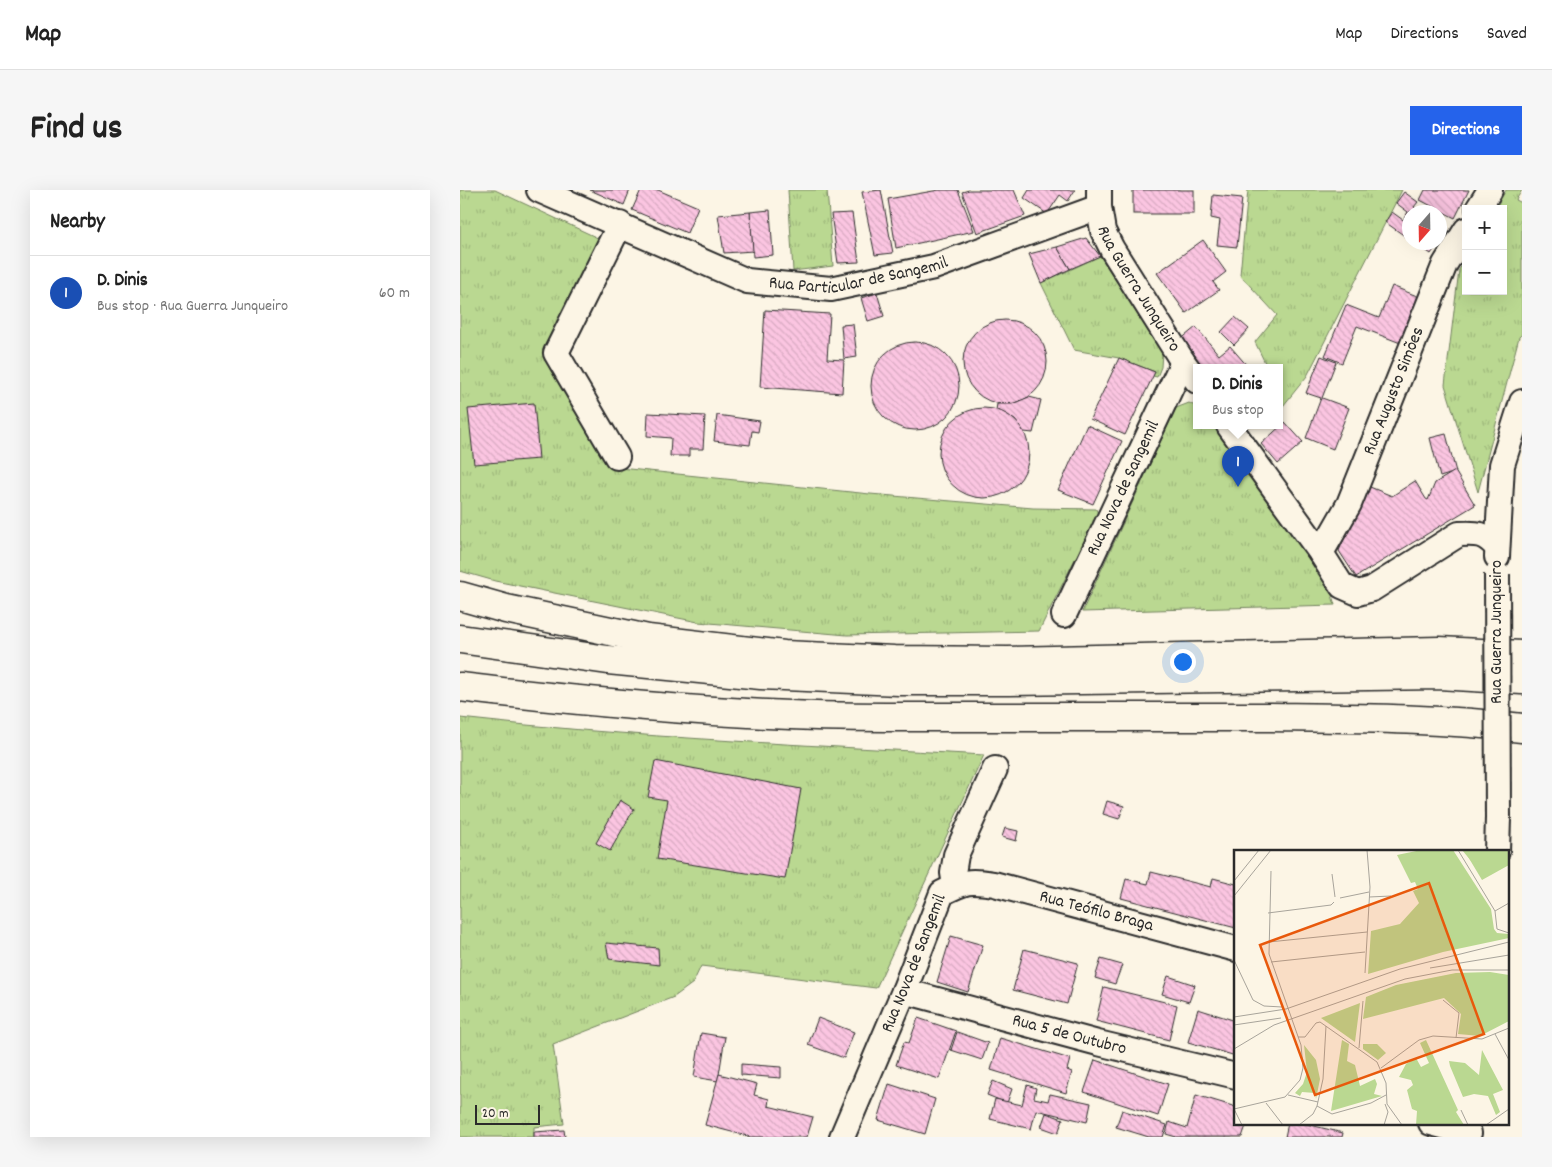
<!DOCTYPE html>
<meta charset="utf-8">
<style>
:root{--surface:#fff;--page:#f6f6f6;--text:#222;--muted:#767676;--line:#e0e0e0;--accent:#2563eb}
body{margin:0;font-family:Dekko,sans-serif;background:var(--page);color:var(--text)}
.controls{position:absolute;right:15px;top:15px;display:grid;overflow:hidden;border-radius:0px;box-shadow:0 5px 20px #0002}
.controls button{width:45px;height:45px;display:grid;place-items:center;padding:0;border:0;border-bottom:1px solid var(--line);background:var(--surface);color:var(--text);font:25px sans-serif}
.compass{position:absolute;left:942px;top:15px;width:45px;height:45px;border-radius:50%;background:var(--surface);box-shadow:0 5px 20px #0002;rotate:200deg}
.scale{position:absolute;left:15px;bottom:12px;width:65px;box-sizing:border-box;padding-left:5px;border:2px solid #2b2b2b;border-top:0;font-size:14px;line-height:18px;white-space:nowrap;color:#2b2b2b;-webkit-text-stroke:4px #fcf5e5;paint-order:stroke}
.you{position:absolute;left:722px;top:471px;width:18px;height:18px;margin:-12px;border:4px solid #fff;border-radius:50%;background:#1a73e8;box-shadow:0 0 0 8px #1a73e833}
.badge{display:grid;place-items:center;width:32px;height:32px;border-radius:50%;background:var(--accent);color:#fff;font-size:16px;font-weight:700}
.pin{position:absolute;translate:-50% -41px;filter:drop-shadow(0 1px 2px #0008)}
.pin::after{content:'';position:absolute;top:26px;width:18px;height:15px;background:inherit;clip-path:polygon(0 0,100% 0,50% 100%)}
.popup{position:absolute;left:733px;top:174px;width:90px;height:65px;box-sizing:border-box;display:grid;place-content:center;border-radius:0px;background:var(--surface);filter:drop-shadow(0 1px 4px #0005);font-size:16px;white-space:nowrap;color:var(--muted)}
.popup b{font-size:19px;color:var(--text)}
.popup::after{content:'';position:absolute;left:50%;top:100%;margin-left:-10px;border:10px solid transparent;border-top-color:var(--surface)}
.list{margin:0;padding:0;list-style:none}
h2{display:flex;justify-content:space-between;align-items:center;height:65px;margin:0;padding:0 20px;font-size:21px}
h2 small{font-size:16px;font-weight:400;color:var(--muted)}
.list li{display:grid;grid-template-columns:32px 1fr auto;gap:15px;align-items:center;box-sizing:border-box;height:75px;padding:0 20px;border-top:1px solid var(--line)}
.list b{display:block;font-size:19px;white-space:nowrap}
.list p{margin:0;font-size:16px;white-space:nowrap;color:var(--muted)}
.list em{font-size:16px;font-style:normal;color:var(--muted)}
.map{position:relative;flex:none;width:1062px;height:947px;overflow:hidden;border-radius:0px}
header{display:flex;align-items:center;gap:30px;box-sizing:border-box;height:70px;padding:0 25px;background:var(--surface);border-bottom:1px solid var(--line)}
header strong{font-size:24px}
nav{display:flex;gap:28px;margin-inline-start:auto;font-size:18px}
.intro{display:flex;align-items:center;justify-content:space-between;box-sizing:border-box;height:120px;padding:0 30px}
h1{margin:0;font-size:35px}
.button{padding:12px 22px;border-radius:0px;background:var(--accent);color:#fff;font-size:18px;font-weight:700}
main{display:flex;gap:30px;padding:0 30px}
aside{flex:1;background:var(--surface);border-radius:0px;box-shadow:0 5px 20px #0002}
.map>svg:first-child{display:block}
.grass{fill:url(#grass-tufts);stroke:#72825e}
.building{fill:url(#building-back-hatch);stroke:#2b2b2b}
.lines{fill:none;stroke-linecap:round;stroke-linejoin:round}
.minor-casing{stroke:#2b2b2b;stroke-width:28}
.motorway-casing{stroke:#2b2b2b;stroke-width:31}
.minor{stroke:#fcf5e5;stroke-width:24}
.motorway{stroke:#fcf5e5;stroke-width:28}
.minor-bridge-casing{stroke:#2b2b2b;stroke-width:28;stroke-linecap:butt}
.minor-bridge{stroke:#fcf5e5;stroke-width:24}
.labels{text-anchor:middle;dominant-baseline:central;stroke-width:4;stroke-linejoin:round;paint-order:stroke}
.street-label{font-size:18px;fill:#2b2b2b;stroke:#fcf5e5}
.inset-road{fill:none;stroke:#a8a49b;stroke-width:1}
.view{fill:#e8590c;fill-opacity:0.15;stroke:#e8590c;stroke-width:2.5}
.inset-edge{fill:none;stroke:#2b2b2b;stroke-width:2.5}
</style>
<header>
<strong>Map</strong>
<nav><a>Map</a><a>Directions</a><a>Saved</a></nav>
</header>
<div class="intro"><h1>Find us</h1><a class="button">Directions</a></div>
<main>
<aside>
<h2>Nearby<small></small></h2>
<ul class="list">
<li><span class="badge" style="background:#1a4fb4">1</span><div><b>D. Dinis</b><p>Bus stop · Rua Guerra Junqueiro</p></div><em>60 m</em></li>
</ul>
</aside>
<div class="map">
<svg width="1062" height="947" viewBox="0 0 1062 947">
<defs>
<pattern id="grass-tufts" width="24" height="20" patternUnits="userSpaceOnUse" patternTransform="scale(1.25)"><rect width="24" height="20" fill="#bad891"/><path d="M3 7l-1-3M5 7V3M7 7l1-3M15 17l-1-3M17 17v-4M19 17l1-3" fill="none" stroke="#a0ba7d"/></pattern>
<pattern id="building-back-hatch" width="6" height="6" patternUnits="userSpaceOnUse" patternTransform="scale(1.25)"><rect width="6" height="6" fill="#fbc5e1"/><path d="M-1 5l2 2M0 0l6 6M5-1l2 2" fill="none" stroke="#d7a9c1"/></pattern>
</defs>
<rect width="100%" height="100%" fill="#fcf5e5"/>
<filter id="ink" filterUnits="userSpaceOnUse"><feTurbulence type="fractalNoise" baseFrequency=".02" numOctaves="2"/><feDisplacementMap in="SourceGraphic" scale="10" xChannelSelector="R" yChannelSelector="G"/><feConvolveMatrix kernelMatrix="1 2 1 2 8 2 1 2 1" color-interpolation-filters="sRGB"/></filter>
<g filter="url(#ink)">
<g class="grass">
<polygon points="0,0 35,0 142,50 88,154 150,277 410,304 573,318 636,319 639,326 614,371 579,441 387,445 238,432 35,391 0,381"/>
<polygon points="328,0 367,0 373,76 333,81"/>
<polygon points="788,0 942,0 847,186 819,221 819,178 806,178 807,177 795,152 817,125 780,85"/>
<polygon points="1046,0 1062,0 1056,10 1062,13 1062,144 1059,147 1018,302 985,195 999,80 1006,68 1006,101 1043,101 1043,19 1035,19"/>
<polygon points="640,66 702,163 701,177 697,187 693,186 695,182 659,168 614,160 581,93"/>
<polygon points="729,213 737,217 737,236 755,236 861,382 870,399 875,415 622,422 716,218"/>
<path d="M 0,528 C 174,548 350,555 524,565 L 416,798 L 241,776 L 233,793 L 214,807 L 93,854 L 104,934 L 74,937 L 74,947 L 0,947 Z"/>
</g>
<g class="building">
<polygon points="130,0 170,0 164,15"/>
<polygon points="181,0 198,0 238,17 227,43 172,20"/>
<polygon points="421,0 433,63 415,65 402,2"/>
<polygon points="479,0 498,0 514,41 436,58 428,9"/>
<polygon points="509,0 554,0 565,26 517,43 502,2"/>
<polygon points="569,0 615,0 608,11 600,5 587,24 564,8"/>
<rect x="673" y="0" width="61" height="24"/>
<polygon points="965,0 1009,0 995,28 960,10"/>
<polygon points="944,2 958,12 954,17 962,22 949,22 949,49 925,32 932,22 943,30 948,22 936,13"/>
<polygon points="753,5 782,8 777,57 757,55 760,30 751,28"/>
<polygon points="310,20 313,65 293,67 290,22"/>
<polygon points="290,22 293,61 264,63 258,25"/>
<polygon points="392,23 399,72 378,73 371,24"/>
<polygon points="979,35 987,41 979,52"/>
<polygon points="626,48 640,66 610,79 597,57"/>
<polygon points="743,50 766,82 753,92 759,100 726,123 697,83"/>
<polygon points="954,52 979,52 971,64"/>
<polygon points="597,57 610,79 581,93 569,64"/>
<polygon points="932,96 962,108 943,154 897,136 882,173 865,166 886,115 919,128"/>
<polygon points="417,103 424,126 408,131 401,108"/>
<polygon points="305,120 370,124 367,169 384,170 382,203 300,197"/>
<polygon points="775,127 789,139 774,155 761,142"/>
<circle cx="545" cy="172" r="42"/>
<polygon points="393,134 397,167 384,169 381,135"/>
<polygon points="736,137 759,165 770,156 789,178 737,178 714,155"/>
<circle cx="455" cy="196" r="44"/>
<polygon points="861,166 876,172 862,208 889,218 873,259 846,248 861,208 846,203"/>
<polygon points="659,168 695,182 665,245 630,229"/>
<polygon points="569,207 581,210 573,243 564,242 555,230 536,220 537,214 552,214"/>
<polygon points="74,213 79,269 14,274 8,219"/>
<circle cx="524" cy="263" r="45"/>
<polygon points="188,223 245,226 243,259 229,259 229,266 210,266 211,248 187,246"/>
<polygon points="257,225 300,231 298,242 292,241 290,255 254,251"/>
<polygon points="825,232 843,252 818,274 801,254"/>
<polygon points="627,235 662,251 633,314 598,300"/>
<polygon points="986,244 996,282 980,287 970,248"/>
<polygon points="995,281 1015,315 896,387 879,361 905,295 932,306 955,291 966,309 968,310 975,293"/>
<polygon points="195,571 341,599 325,689 197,669 207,610 188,607"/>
<polygon points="160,610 174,619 150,661 136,653"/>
<polygon points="647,611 664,616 659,629 643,624"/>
<polygon points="545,638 558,641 556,651 542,647"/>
<polygon points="691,682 751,697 753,688 776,694 776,738 661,708 666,689 688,694"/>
<polygon points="491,746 523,755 508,802 477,792"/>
<polygon points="146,753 198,758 199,775 149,769"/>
<polygon points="564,759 618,773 607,814 553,800"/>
<polygon points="641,769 662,775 655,794 635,788"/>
<polygon points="708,786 735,795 729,812 702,804"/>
<polygon points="644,797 717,815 709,850 636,831"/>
<polygon points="738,819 776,831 776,866 728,852"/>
<polygon points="358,828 394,842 384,868 348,855"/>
<polygon points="458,828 496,841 479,889 436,875 444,852 449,853"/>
<polygon points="497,842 528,853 522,870 491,860"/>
<polygon points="241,843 265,847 258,891 234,887"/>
<polygon points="540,848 610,869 607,880 612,882 606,903 531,880"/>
<polygon points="635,870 708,894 698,926 624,902"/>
<polygon points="281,874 321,877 321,888 281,885"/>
<polygon points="259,884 297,894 294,905 309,909 308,916 353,927 347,947 291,947 245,935"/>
<polygon points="533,891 552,899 547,913 527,905"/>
<polygon points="429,894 475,909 465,944 418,930"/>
<polygon points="567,895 576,898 574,908 588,911 590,904 631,913 627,932 576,920 571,939 530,929 535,909 562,915"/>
<polygon points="736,905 776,917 776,933 787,933 782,947 716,947 706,944 709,932 727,938"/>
<polygon points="662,920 707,935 703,947 689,947 656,937"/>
<polygon points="586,923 603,929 598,943 581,937"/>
<polygon points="828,933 842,933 883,943 882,947 825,947"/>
<polygon points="104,940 105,947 74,947 74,942"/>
</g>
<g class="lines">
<g class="minor-casing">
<g id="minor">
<path id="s1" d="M 79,0 L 287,91 L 371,99 L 474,77 L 639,17"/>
<path id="s2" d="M 639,0 L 639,17 L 643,41 L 652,59 L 723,172 L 737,191"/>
<polyline points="1018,19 1030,0"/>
<path d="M 769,236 L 861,363 L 882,396 L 898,403 L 912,399 L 999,344 C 1018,343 1024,343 1037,357"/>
<polyline points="157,267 96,163 160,34"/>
<path id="s3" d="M 861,363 L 889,314 L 985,74 L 1006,40"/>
<polyline points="1037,367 1042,275 1062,212"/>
<path id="s4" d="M 604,425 L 723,172"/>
<polyline points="1037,661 1038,628"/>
<polyline points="495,696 493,683 496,665 535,579"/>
<path id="s5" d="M 444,801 L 638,853 L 776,886"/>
<polyline points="971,933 1009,943"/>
<path id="s6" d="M 382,947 L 444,801 L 482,703 C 506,691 508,690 534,694 L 776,759"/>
</g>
</g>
<g class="motorway-casing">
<g id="motorway">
<polyline points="0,406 46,419 188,449 324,465 434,470 548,471 979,461 1062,465"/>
<polyline points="0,449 148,470 301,485 439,491 550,491 979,485 1062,490"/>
<path d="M 0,497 C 141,514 284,527 426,527 C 555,528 683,526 811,527 C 895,528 979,528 1062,538"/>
</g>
</g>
<use href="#minor" class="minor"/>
<use href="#motorway" class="motorway"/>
<g class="minor-bridge-casing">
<polyline id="minor-bridge" points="1037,384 1038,628"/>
</g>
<use href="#minor-bridge" class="minor-bridge"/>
</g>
</g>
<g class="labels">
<g class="street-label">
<text stroke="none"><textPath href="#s1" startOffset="340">Rua Particular de Sangemil</textPath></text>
<text stroke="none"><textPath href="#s2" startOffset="109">Rua Guerra Junqueiro</textPath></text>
<text stroke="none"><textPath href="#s3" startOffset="178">Rua Augusto Simões</textPath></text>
<text stroke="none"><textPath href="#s4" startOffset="140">Rua Nova de Sangemil</textPath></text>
<text transform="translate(1037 442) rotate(-90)">Rua Guerra Junqueiro</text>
<text stroke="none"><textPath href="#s6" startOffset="424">Rua Teófilo Braga</textPath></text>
<text stroke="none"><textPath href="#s6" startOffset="188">Rua Nova de Sangemil</textPath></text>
<text stroke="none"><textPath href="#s5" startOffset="171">Rua 5 de Outubro</textPath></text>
</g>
</g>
<g transform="translate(774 660)">
<rect width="275" height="275" fill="#fcf5e5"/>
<path d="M 187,0 L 219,0 L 257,59 L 260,79 L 263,83 L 275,84 L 275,88 L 209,102 L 134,124 L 137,81 L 166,74 L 185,53 L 179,41 L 184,39 L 181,32 L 177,33 L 163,5 ZM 230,0 L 275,0 L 275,15 L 248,30 ZM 256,122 L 275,125 L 275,171 L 246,186 L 224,184 L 227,164 L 210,148 L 129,169 L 132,147 L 162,135 L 222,123 ZM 126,153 L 121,192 L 87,168 ZM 108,190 L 115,194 L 113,211 L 121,215 L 126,236 L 141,229 L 143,234 L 140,244 L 148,246 L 97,261 ZM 192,190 L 224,260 L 222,262 L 230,275 L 182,275 L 183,261 L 178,259 L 173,240 L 179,235 L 177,230 L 165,227 L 172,214 L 182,208 L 187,217 L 195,213 L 186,193 ZM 129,194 L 143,194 L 152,203 L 144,210 L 129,199 ZM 70,195 L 82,210 L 86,229 L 82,249 L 81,243 L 68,242 L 66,246 L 61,243 L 69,234 L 73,222 ZM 248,200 L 269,240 L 259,244 L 266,262 L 262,265 L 254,246 L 240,244 L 229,247 L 216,216 L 215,211 L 231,213 L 245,225 Z" fill="#bad891"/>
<path d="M 228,0 L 247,0 L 248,11 L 238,12 Z" fill="#bad891"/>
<path class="inset-road" d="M 224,0 L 261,61 L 263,79 L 275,83M 98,24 L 101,47M 0,31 L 25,0M 0,46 L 37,0M 135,47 L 157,46M 106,48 L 135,42M 261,61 L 275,53M 34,63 L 97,55 L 100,52M 35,92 L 133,82M 0,110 L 19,150 L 30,156 L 48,157M 37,112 L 131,102M 196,118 L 275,105M 131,123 L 136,37 L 133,0M 209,150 L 225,163 L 222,188M 0,167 L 52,159 L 166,119 L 275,92M 0,175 L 47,168M 261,184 L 275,210M 64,187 L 71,187 L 82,173 L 86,172 L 143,212 L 152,233 L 153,254 L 168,275M 125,198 L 129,151M 0,199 L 40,175 L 171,129 L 218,120 L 275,120M 147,218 L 185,190 L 199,186 L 248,189 L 275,178M 54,245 L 84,252M 32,253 L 49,275M 83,256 L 98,264 L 137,253 L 152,245M 227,260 L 234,275M 8,275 L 0,259 L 51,247 L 66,230 L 69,218 L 67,195 L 35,104 L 37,21M 65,275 L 79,264 L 83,256 L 89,229 L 92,176M 150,275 L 154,262 L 151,254M 252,275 L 275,259"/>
<path class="view" d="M 195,33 L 250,184 L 81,245 L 26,95 Z"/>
<rect width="275" height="275" class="inset-edge"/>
</g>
</svg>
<div class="controls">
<button>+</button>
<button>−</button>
</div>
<svg class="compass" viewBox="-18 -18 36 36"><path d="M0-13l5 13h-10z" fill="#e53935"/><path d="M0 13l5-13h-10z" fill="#767676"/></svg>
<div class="scale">20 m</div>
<div class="you"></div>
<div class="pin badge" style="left:778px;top:297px;background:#1a4fb4">1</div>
<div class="popup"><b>D. Dinis</b>Bus stop</div>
</div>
</main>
